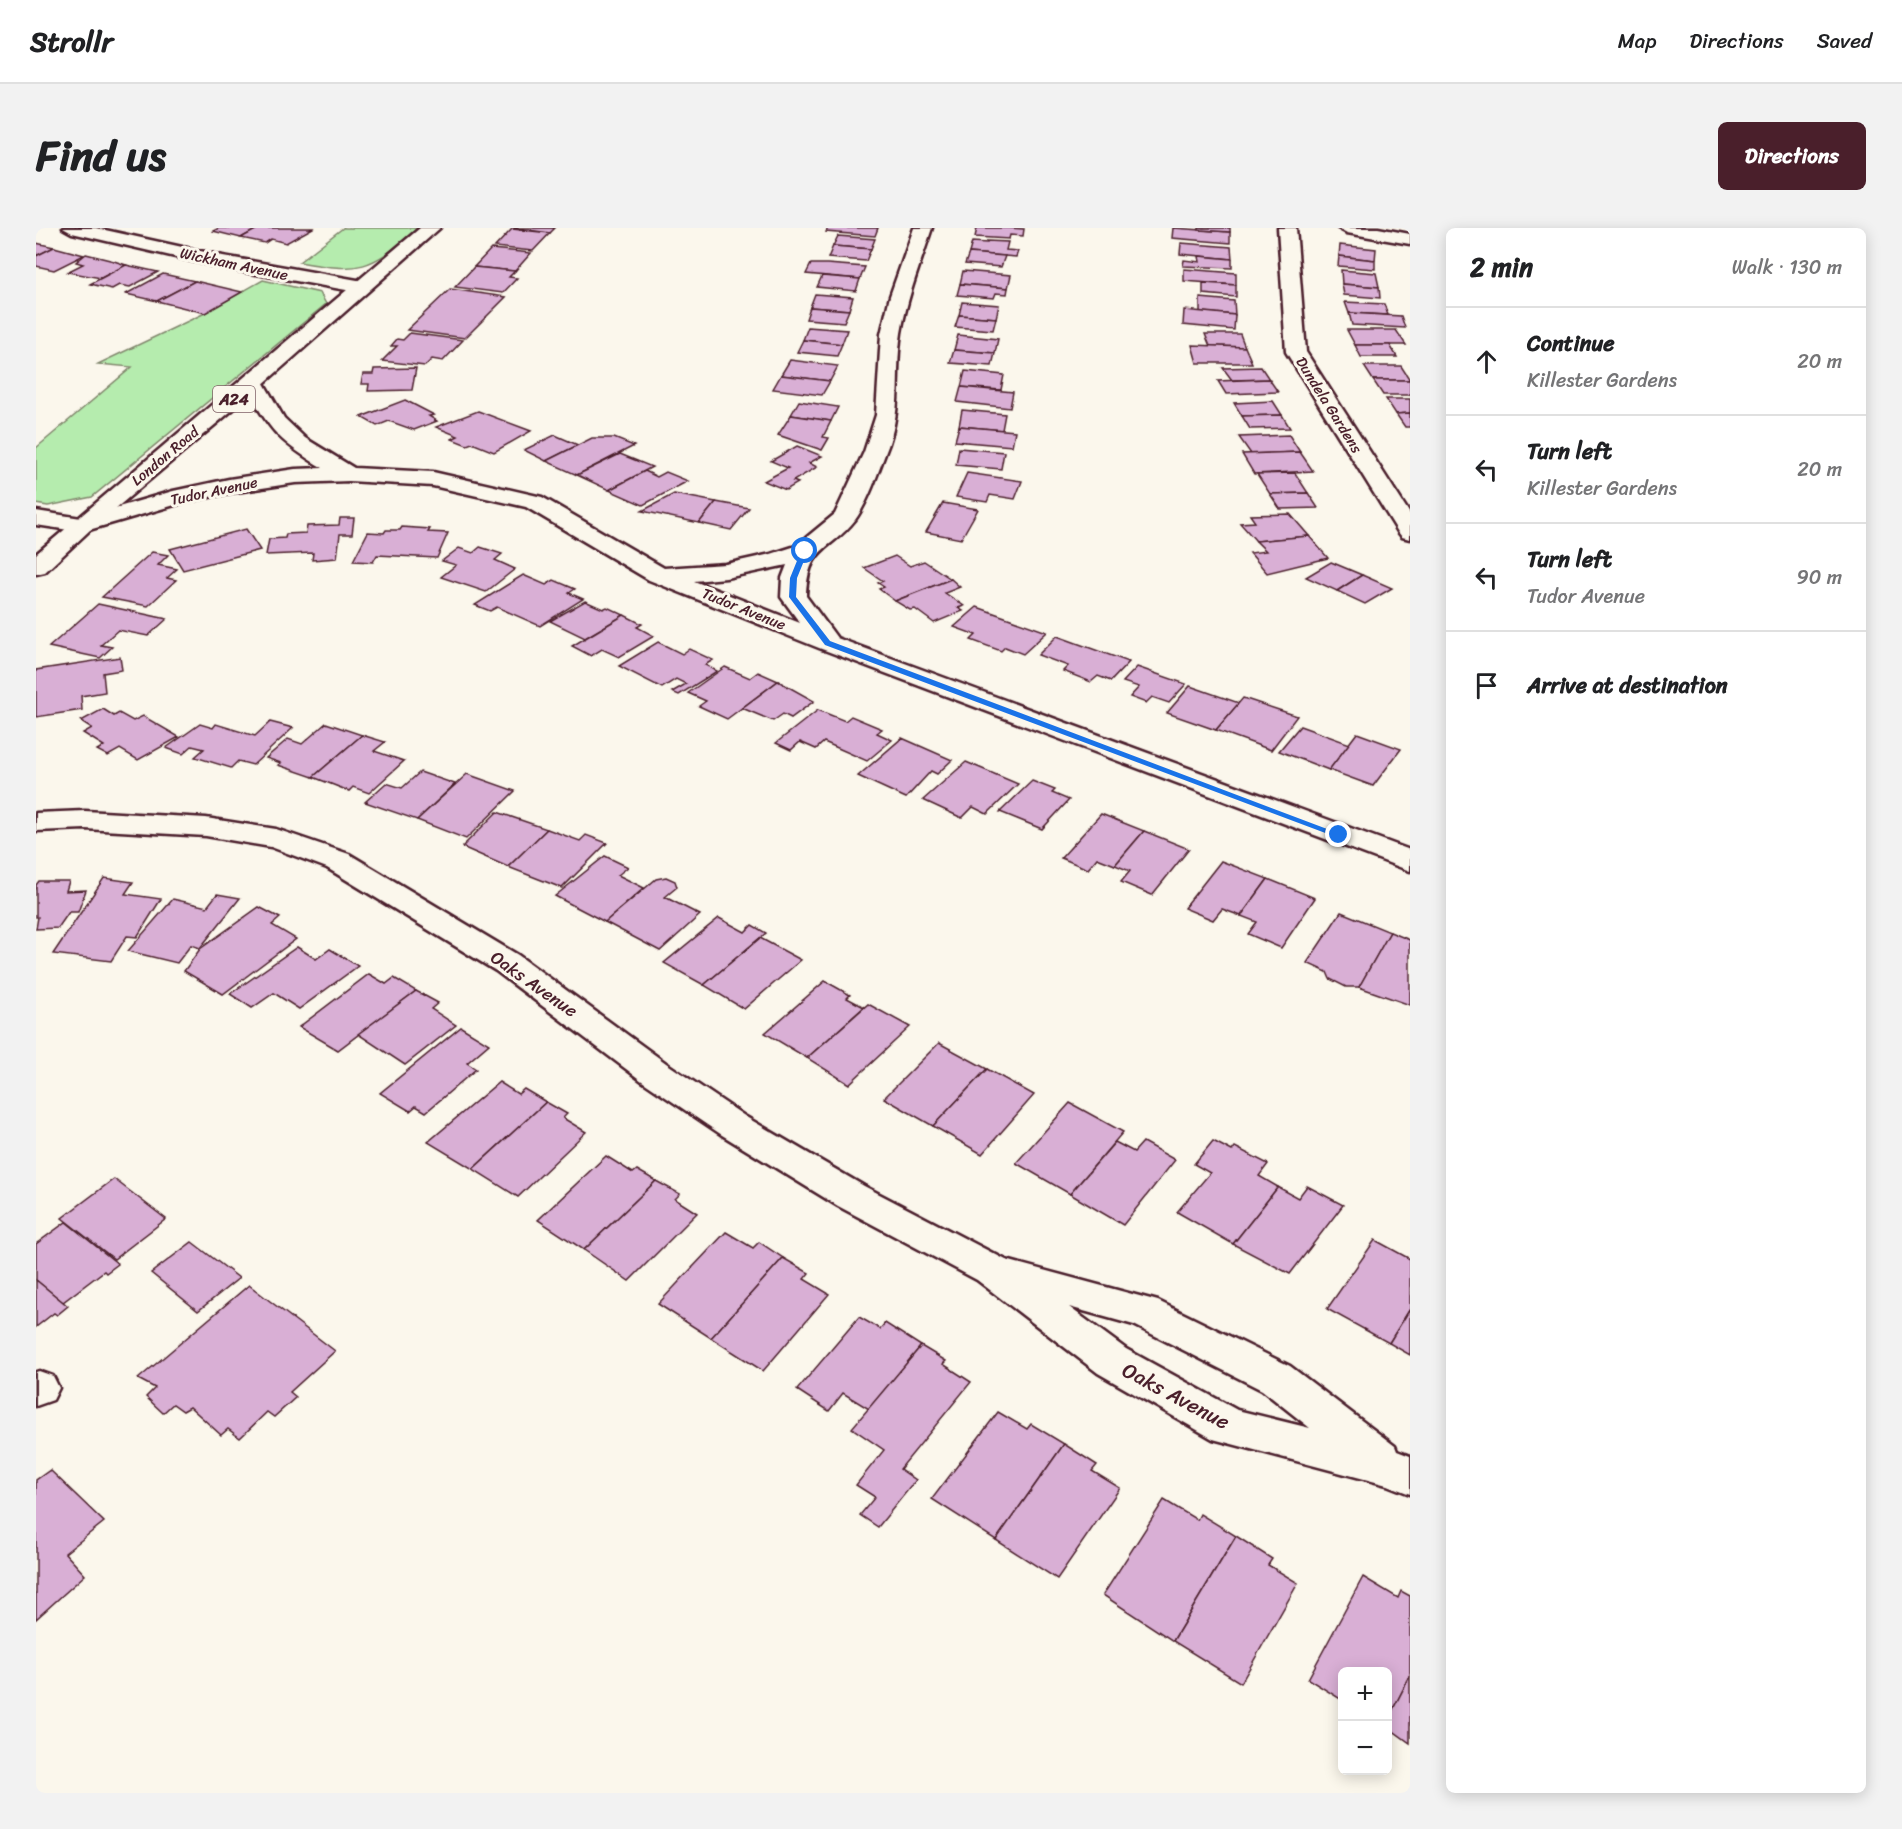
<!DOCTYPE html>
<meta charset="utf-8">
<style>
:root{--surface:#fff;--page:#f2f2f2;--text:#202124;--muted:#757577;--line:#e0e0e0;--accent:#4a1f2b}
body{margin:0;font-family:Sriracha,sans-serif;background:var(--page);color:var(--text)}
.controls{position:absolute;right:18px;bottom:18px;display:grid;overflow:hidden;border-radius:9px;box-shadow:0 3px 15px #0003}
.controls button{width:54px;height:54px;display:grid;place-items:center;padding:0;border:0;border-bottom:2px solid var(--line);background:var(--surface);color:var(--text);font:30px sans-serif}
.stop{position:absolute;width:18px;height:18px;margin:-14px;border:4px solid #1a73e8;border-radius:50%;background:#fff}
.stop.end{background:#1a73e8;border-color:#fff;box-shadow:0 2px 6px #0008}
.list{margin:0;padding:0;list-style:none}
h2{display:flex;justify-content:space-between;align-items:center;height:78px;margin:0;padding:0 24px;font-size:26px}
h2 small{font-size:20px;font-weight:400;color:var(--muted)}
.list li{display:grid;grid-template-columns:39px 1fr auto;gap:18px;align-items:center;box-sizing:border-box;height:108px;padding:0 24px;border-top:2px solid var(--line)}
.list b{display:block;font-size:22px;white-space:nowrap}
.list p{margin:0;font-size:20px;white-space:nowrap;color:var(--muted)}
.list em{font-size:20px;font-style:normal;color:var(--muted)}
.icon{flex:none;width:33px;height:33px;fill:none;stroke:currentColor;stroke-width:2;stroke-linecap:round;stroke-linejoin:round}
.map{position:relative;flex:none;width:1374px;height:1565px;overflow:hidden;border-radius:9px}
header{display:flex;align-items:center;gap:36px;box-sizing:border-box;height:84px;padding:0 30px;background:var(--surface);border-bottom:2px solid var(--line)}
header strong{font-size:28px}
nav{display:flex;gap:33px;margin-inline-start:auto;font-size:21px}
.intro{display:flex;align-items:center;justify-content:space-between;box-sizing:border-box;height:144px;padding:0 36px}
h1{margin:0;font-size:42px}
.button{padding:15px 27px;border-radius:9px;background:var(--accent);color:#fff;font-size:21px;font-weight:700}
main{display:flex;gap:36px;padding:0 36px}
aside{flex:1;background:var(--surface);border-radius:9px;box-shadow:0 3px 15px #0003}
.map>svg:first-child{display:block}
.green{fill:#b5ecae;stroke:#80866c;stroke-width:1.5}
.building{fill:#d9afd5;stroke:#4a1f2b;stroke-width:1.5}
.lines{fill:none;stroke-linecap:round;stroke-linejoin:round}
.street-casing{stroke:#4a1f2b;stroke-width:5}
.highway-casing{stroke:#4a1f2b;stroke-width:5}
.street{fill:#fbf7ec;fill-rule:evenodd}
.highway{fill:#fbf7ec;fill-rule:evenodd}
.route{fill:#1a73e8}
.labels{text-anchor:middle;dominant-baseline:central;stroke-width:6;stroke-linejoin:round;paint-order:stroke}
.far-street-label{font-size:15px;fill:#4a1f2b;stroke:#fbf7ec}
.shield{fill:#fbf7ec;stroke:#7f6065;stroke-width:1.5}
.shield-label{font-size:16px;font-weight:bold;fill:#4a1f2b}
.street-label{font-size:18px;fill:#4a1f2b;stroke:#fbf7ec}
.near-street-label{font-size:21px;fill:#4a1f2b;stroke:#fbf7ec}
</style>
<header>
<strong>Strollr</strong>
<nav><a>Map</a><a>Directions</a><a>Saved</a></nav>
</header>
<div class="intro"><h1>Find us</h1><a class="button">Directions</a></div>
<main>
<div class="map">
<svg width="1374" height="1565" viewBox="0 0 1374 1565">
<rect width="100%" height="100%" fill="#fbf7ec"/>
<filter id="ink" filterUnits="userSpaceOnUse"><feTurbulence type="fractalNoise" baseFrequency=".0167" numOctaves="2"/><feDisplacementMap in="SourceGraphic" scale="12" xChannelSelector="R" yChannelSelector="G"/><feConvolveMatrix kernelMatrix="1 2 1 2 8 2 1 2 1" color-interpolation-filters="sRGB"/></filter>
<g filter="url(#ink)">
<g class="green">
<path d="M 307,0 L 385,0 C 333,40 329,46 263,34 Z"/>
<polygon points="227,52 284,65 290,76 56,269 12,278 0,276 0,220 96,139 62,136 169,85"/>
</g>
<g class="building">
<polygon points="183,0 223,0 205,10 177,3"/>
<polygon points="223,0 277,0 250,15 235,11 229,15 205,10"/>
<polygon points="477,0 519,0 514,5"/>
<polygon points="792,0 842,0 839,8 790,4"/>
<polygon points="941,0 973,0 988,1 987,8 974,7 973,11 939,9"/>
<polygon points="1137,0 1194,4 1194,15 1136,10"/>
<polygon points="1163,0 1194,0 1194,4 1163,2"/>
<polygon points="476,1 514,5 497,23 459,19"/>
<polygon points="802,8 839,11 835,21 797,18"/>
<polygon points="951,13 972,14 970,22 982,23 980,29 933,25 936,14 951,15"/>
<polygon points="0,15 18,19 0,28"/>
<polygon points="1145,15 1195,19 1196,31 1144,26"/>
<polygon points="1304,17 1340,21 1339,32 1303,28"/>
<polygon points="797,18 835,21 830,33 792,30"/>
<polygon points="18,19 48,27 18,42 0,38 0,28"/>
<polygon points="455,21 495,25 479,43 438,39"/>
<polygon points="933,25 969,28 965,39 929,36"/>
<polygon points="50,26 78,33 90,37 65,50 31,44 47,36 40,34"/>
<polygon points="1163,28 1196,31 1196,40 1147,38 1148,32 1164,34"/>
<polygon points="1303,28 1339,32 1339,41 1302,38"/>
<polygon points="775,36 791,36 829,39 824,51 770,46"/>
<polygon points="90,37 122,44 94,59 83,57 76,61 54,56"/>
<polygon points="438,39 479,43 473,49 481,50 467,65 419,59"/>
<polygon points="1148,41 1200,45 1200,57 1148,53"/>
<polygon points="1305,42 1340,45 1343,59 1306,56"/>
<polygon points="927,43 975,47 972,60 924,56"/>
<polygon points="127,46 159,53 121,73 90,66"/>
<polygon points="786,48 824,51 820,63 781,59"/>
<polygon points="159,53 206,64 169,85 121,73"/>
<polygon points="1167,55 1200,57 1200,69 1167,66"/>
<polygon points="924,56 972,60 971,66 960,65 958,70 921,67"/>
<polygon points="1306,56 1343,59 1344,70 1308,67"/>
<polygon points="414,61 470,69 429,110 371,102"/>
<polygon points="779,66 817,69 813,82 774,79"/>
<polygon points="1164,70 1198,73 1199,87 1164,84"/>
<polygon points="926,74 963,77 960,90 923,87"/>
<polygon points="1309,74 1348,76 1352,87 1313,85"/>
<polygon points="774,79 813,82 808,94 770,91"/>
<polygon points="1148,82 1199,87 1198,102 1147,97"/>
<polygon points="1313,85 1365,88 1369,100 1316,97"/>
<polygon points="923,87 960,90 957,102 919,99"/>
<polygon points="772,99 811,102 806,116 767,112"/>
<polygon points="1311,102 1360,102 1370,117 1319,117"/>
<polygon points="374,105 427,112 407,133 396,131 389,138 346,133 361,118 355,118 361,111 367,112"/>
<polygon points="1169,106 1204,106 1209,119 1174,118"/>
<polygon points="922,107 962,111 959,125 918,122"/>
<polygon points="767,112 806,116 801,128 761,124"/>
<polygon points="1156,117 1209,119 1216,135 1161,135"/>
<polygon points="1319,117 1354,117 1361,129 1325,129"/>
<polygon points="918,122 959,125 956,138 914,135"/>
<polygon points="754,132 802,138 794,153 745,147"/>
<polygon points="1328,138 1365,138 1374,152 1337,152"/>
<polygon points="1225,139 1233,151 1196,152 1187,140"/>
<polygon points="380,140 376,162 332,163 333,156 325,156 327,146 337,146 338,141"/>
<polygon points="929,143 968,147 965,162 925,159"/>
<polygon points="745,147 794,153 786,167 737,161"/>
<polygon points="1233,151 1242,164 1190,166 1182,153"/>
<polygon points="1337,152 1374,152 1374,167 1347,167"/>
<polygon points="925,159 977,164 974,180 921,174"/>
<polygon points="1350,171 1374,171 1374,185 1360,186"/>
<polygon points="369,172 398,187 393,188 401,193 378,202 353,193 341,198 325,189"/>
<polygon points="763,173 802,179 795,193 755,187"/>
<polygon points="1237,173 1246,187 1206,188 1198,175"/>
<polygon points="926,182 969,186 966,202 923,198"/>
<polygon points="442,183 495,203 458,224 436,215 431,217 416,211 422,208 400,199"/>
<polygon points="1374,185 1374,199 1369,199 1360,186"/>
<polygon points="755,187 795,193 787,209 793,210 786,222 742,207"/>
<polygon points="1246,187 1254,200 1214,201 1206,188"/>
<polygon points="923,198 979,203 976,218 919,213"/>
<polygon points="519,207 542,217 510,233 488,222"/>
<polygon points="1253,207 1264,224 1215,226 1203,209"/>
<polygon points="556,210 578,210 598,218 541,247 510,233"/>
<polygon points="761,218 786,228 773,235 781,239 757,253 762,255 750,262 728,253 752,240 735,233"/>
<polygon points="923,220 968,224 965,241 920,237"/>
<polygon points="1264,224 1277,243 1218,246 1206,226"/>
<polygon points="584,226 616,239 573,262 541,247"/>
<polygon points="609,243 621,249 630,244 652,253 607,277 573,262"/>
<polygon points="931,245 986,253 979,271 954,267 951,274 920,269"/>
<polygon points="1259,245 1272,265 1234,266 1221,246"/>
<polygon points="1272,265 1282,280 1244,281 1234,266"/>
<polygon points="638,266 680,274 663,295 606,283"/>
<polygon points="680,274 713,280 695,302 663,295"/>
<polygon points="907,275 942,281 925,311 890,304"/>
<polygon points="1254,286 1273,308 1220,313 1204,295 1219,294 1214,287"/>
<polygon points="304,290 318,290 316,306 304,306 301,330 276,332 277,325 230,327 233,311 249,310 250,306 270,305 271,298 303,297"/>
<polygon points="366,299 394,301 392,304 412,305 401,330 341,327 337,334 317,333 332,304 348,305 350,302 364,302"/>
<polygon points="210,301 224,322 147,342 134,321"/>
<polygon points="1273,308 1292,330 1231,345 1214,325 1230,323 1220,313"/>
<polygon points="444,319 466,326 459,332 479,341 450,364 405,349 420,337 406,333 423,320 437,325"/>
<polygon points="116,324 132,327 122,337 141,341 131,350 140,352 112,378 66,369"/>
<polygon points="859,328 874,338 888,333 915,351 859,373 843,361 848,359 842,355 847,353 828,340"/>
<polygon points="1295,334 1326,347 1301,363 1270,349"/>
<polygon points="487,347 510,357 518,352 539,361 533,365 547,371 504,398 461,379 454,383 439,377"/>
<polygon points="1326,347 1356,360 1329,376 1301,363"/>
<polygon points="915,351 924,359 909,365 928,378 922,380 927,383 898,395 879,381 874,382 859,373"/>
<polygon points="549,373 567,381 571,379 588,387 549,410 514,393"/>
<polygon points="62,376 131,391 112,408 82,402 65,417 76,419 64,430 13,419"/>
<polygon points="941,379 1011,404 987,426 969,419 965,423 935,412 940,407 918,399"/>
<polygon points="588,387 606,396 601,399 618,408 583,429 566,421 555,428 536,418"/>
<polygon points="1021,408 1093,434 1075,453 1062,448 1055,454 1027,443 1032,438 1002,427"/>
<polygon points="622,414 646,426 653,421 677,432 669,437 681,443 643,467 636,464 650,456 640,451 626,460 583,438"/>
<polygon points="84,429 86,442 67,445 69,464 45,468 46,482 0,489 0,442"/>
<polygon points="689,439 714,450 722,444 742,453 691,491 663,478 670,473 652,465"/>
<polygon points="1101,439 1150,456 1133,475 1116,469 1110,475 1094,469 1103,459 1087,454"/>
<polygon points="742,453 778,473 755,490 747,486 737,493 706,480"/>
<polygon points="1154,458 1203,475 1180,502 1131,485"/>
<polygon points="1207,470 1261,488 1235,522 1180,502"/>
<polygon points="67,481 78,488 83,485 97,493 107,488 143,509 102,532 84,521 72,528 61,522 68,518 47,505 56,500 45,493"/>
<polygon points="782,482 809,493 815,488 846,501 841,505 856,512 831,533 788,514 780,521 764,514 755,522 740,515"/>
<polygon points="234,494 257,500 217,537 202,533 195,540 159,529 168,521 156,518 147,526 130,520 164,496 177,500 180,496 219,508"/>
<polygon points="290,495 326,507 277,549 242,537 245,535 230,530 252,511 266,516"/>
<polygon points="1264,498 1314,516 1293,542 1243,523"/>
<polygon points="1321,505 1365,521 1337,558 1293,542"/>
<polygon points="326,507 349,514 338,523 368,533 333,565 317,559 313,563 277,549"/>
<polygon points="866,510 916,532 901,546 895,543 870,570 822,548"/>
<polygon points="930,534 982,556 951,586 937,579 926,590 887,572"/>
<polygon points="384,544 419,556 381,592 329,574 350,555 366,560"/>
<polygon points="431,546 479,563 430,611 381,592"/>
<polygon points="996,553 1019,562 1016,565 1033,572 1006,601 964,584"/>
<polygon points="461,584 511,601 472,639 426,619"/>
<polygon points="1065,586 1108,603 1079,637 1061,630 1052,641 1025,630"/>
<polygon points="511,601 544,613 550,607 571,615 526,660 472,639"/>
<polygon points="1108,603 1153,621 1116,667 1085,654 1094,643 1079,637"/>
<polygon points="569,628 592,639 582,647 608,660 569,694 519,668"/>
<polygon points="1185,633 1232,651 1205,688 1186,681 1177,692 1148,680"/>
<polygon points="630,649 639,653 641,659 629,669 664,687 624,723 569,694 620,651"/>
<polygon points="68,650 97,654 89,666 125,671 101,709 91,708 75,733 17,726"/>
<polygon points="1232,651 1279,670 1245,720 1212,706 1221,694 1205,688"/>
<polygon points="3,653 33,653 30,663 50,662 42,684 33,684 22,700 0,701 2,689 0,689 0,657"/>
<polygon points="181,666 204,670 164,720 155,717 141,735 92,723 137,671 171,679"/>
<polygon points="223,679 244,690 236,697 260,711 187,766 148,743 164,721"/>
<polygon points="1305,684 1354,704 1323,759 1310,759 1294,751 1291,744 1271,735"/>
<polygon points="683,690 709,704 716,697 730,705 668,757 628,735"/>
<polygon points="1354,704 1374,712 1374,777 1323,759"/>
<polygon points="724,710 765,732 708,781 668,757"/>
<polygon points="261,719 280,731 294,721 322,738 263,781 238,765 216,780 194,766"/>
<polygon points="333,746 350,756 358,750 380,763 302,822 263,799"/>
<polygon points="789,753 814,767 811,770 828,779 771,830 729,805"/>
<polygon points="380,763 402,775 395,781 420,797 369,837 322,806"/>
<polygon points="832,776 874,799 813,856 771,830"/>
<polygon points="425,799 453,816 431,835 440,841 390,884 380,878 374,883 344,865"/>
<polygon points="903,815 951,841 897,898 848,870"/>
<polygon points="951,841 998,867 946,926 897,898"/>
<polygon points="463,854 482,866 488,861 510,874 437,941 392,914"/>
<polygon points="510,874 531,886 527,890 550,904 482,969 437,941"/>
<polygon points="1034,875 1087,904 1034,966 980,935"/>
<polygon points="1177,913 1196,923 1199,919 1232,936 1223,948 1242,959 1197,1016 1141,984 1174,945 1158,936"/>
<polygon points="1079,914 1098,924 1107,914 1139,932 1087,997 1034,966"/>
<polygon points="570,928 597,945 601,942 620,953 548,1022 502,992"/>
<polygon points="78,951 130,991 78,1031 26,990"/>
<polygon points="620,953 644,966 639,971 661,985 593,1053 548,1022"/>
<polygon points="1271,958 1307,977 1254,1046 1197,1016 1242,959 1262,970"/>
<polygon points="30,994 82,1036 70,1045 68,1043 27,1074 0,1052 0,1016"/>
<polygon points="690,1004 717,1020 723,1014 747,1030 675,1110 622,1076"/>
<polygon points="1339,1012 1374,1031 1374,1081 1353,1115 1291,1081"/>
<polygon points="156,1014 203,1050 162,1083 115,1045"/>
<polygon points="747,1030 773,1045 768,1051 793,1066 727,1143 675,1110"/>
<polygon points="0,1052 32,1078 21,1087 18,1085 0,1099"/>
<polygon points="213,1057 299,1123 254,1164 260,1169 238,1189 231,1184 204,1210 192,1201 185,1207 154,1179 147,1183 137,1176 127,1185 110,1169 119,1160 102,1151"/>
<polygon points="1374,1081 1374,1127 1353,1115"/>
<polygon points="823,1089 844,1101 849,1095 885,1118 833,1181 807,1165 793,1183 761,1162"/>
<polygon points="885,1118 910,1133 907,1136 935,1154 864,1241 880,1252 842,1299 824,1287 839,1269 820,1257 848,1222 816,1200"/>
<polygon points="962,1184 991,1201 995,1196 1028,1216 960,1312 896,1271"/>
<polygon points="1028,1216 1061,1237 1056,1243 1084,1260 1021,1351 960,1312"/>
<polygon points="14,1242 68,1294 29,1325 49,1347 0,1391 0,1252"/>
<polygon points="1128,1272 1161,1292 1164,1286 1200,1308 1137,1413 1067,1367"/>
<polygon points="1200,1308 1236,1331 1232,1337 1262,1355 1205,1455 1137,1413"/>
<polygon points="1327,1349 1362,1370 1365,1363 1374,1368 1374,1448 1352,1491 1352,1444 1306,1444 1306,1472 1272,1451"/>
<polygon points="1374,1448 1374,1515 1352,1499 1352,1491"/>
</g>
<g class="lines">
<g class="street-casing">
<g id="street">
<polygon points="27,0 60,0 187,28 327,53 336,59 327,65 187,40 36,5"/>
<path d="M 878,0 L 896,0 C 885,34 871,69 865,105 C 858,149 868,181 849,226 C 841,247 832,274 819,292 C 793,325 772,317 770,368 L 801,410 L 1374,622 L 1374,643 L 783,420 L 613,352 L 490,279 L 397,258 L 313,253 L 259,255 L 193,265 L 149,274 L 46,304 L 0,297 L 0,283 L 45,290 L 137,263 L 193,251 L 259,241 L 287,240 C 241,212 233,202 208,154 L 211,150 L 225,150 L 248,190 L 269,210 L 318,240 L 397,244 L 506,269 L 628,340 L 690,336 L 735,326 L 760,318 L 799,286 L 828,224 L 840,187 L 845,106 L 854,68 ZM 751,337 L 746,350 L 745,369 L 764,395 L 658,353 L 690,350 Z"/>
<polygon points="1242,0 1260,0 1270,124 1374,286 1374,311 1366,309 1362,304 1250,124"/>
<polygon points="1302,0 1342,0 1374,6 1374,16 1311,5"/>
<path d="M 49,583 L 170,590 L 240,601 L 313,626 L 482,727 L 630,835 L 710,889 L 828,958 L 970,1032 L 1122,1073 L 1254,1138 L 1359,1218 L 1361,1223 L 1374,1228 L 1374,1266 L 1351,1257 L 1177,1211 L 1062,1145 L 941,1052 L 802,978 L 686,907 L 606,853 L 460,743 L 291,640 L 235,619 L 170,608 L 49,601 L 0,603 L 0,585 ZM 1033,1079 L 1098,1097 L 1226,1162 L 1274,1200 L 1201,1182 L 1090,1121 Z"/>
<polygon points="3,1143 17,1148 23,1160 17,1172 0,1178 0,1144"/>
</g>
</g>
<g class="highway-casing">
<polygon id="highway" points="384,0 404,0 225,158 54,302 9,344 0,346 0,326"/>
</g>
<use href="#street" class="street"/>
<use href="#highway" class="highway"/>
</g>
</g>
<polygon class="route" points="769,321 772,323 761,350 760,369 794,413 1307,607 1300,609 789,417 753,369 754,350 765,323"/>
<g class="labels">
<g class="far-street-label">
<text transform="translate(198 36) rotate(12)">Wickham Avenue</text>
<text transform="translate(1293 177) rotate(58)">Dundela Gardens</text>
<text transform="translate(129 228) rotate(-40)">London Road</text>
<text transform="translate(178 263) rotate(-12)">Tudor Avenue</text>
<text transform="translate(708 381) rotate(22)">Tudor Avenue</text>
</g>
<rect class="shield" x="177" y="158" width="42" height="26" rx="4.5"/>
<g class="shield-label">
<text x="198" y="171">A24</text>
</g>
<g class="street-label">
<text transform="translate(498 756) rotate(35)">Oaks Avenue</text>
</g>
<g class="near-street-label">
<text transform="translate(1140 1168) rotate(28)">Oaks Avenue</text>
</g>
</g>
</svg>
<div class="controls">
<button>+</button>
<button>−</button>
</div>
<div class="stop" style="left:769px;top:323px"></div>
<div class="stop end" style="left:1303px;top:607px"></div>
</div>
<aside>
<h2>2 min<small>Walk · 130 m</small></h2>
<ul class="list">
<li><svg class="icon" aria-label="ahead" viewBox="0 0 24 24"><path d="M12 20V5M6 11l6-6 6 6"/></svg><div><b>Continue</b><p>Killester Gardens</p></div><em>20 m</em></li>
<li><svg class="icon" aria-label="left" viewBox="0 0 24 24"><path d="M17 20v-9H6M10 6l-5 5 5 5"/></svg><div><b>Turn left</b><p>Killester Gardens</p></div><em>20 m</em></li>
<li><svg class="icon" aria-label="left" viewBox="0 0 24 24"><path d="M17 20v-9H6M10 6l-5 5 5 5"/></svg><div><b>Turn left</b><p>Tudor Avenue</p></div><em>90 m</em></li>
<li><svg class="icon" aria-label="arrive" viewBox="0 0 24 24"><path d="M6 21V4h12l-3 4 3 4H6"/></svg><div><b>Arrive at destination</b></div></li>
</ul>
</aside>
</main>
